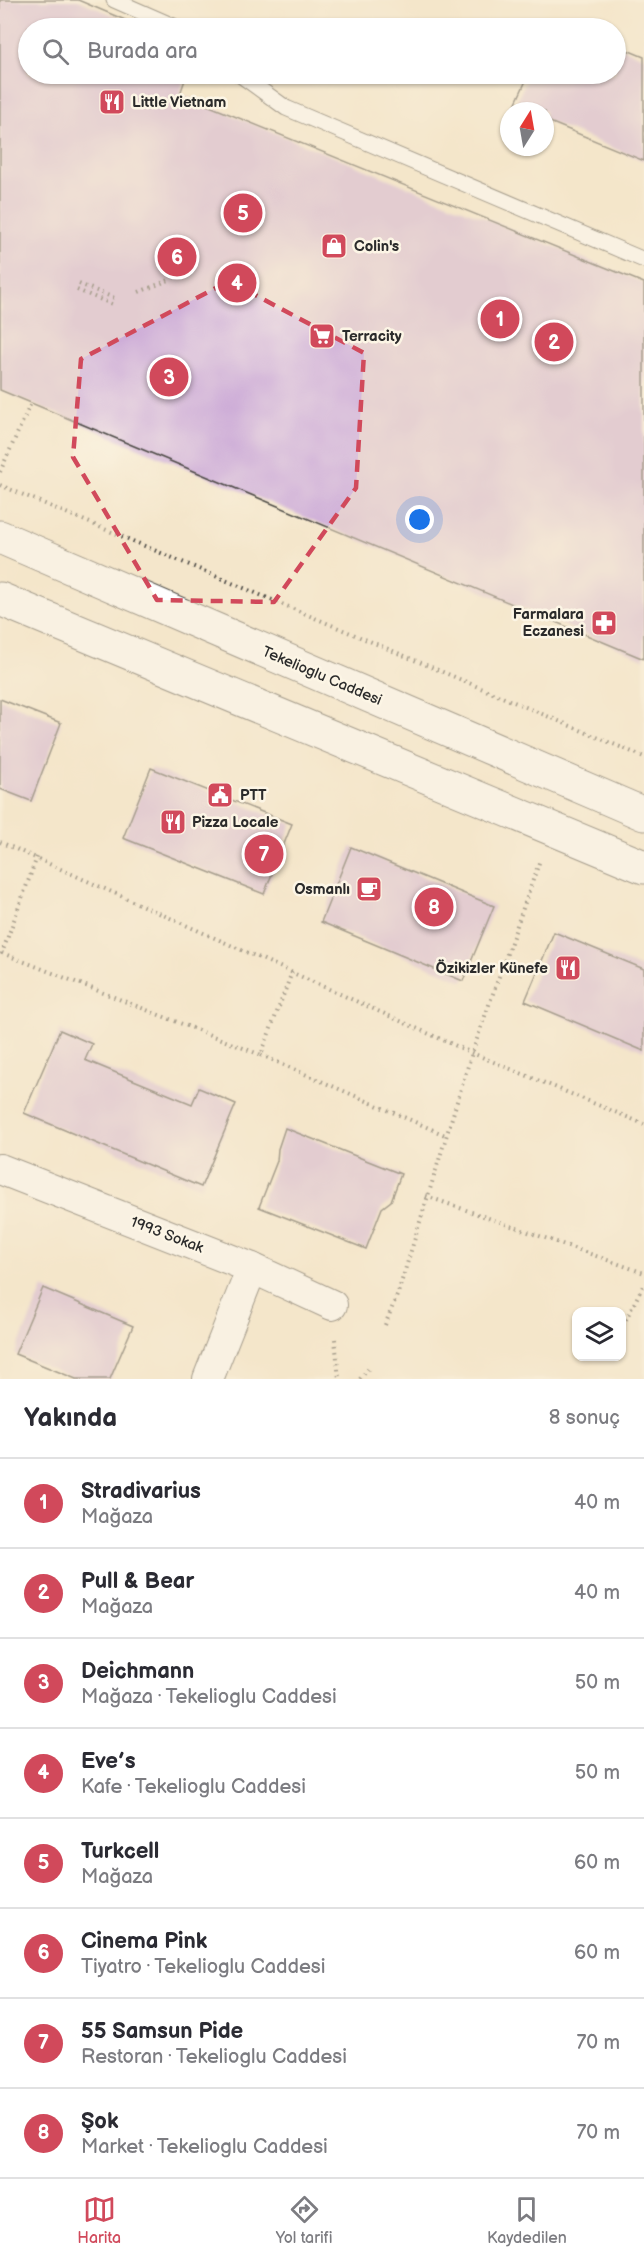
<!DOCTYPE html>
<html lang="tr">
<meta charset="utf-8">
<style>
:root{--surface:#fff;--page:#f2f2f3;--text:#2b2b33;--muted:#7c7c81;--line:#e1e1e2;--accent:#d1495b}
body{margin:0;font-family:"Balsamiq Sans",sans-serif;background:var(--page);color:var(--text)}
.controls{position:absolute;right:18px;bottom:18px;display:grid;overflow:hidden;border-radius:12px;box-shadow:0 2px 4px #0004}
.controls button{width:54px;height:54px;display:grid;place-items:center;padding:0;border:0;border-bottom:2px solid var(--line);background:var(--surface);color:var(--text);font:30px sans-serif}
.compass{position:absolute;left:500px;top:102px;width:54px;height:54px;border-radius:50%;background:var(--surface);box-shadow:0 2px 4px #0004;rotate:11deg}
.you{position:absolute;left:420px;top:520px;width:21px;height:21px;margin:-15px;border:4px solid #fff;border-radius:50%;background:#1a73e8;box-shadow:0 0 0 9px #1a73e833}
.badge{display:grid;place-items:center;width:39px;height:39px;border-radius:50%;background:var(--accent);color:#fff;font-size:20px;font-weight:700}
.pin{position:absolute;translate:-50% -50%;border:3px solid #fff;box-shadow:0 2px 6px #0006}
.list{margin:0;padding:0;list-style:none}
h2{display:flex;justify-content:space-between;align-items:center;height:78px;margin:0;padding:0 24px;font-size:26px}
h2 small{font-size:20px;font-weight:400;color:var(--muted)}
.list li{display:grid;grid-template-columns:39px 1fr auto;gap:18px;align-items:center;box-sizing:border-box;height:90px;padding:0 24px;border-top:2px solid var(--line)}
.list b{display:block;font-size:22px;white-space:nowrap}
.list p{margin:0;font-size:20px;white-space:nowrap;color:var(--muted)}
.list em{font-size:20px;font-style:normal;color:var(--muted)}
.icon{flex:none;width:33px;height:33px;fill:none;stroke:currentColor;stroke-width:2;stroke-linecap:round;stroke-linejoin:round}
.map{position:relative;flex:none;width:644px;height:1379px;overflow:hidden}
.search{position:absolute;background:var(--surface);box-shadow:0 2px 4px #0004;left:18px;right:18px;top:18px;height:66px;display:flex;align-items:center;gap:15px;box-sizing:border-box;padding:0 21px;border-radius:33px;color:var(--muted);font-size:22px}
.sheet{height:798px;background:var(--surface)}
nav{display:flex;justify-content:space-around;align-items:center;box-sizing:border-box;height:84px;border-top:2px solid var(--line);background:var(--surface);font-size:16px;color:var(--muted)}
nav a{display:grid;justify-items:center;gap:3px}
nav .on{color:var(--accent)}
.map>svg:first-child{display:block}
.building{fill:#ceadd8}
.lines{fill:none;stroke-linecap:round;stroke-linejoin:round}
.service-casing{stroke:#494743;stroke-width:17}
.minor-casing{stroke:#494743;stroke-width:32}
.primary-casing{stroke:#494743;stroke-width:35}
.path{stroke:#494743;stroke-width:4;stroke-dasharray:1.5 4.5;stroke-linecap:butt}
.service{stroke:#fff;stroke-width:15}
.minor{stroke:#fff;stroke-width:30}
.primary{stroke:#fff;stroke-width:33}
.marked{fill:none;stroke:#d1495b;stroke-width:4.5;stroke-dasharray:12 8;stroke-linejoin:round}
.labels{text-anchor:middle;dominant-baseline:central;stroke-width:5;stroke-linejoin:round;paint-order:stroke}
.poi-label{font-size:15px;font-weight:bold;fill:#2b2b2b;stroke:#fcf5e5;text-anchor:start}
.street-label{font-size:15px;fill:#2b2b2b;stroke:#fcf5e5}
</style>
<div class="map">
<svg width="644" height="1379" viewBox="0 0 644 1379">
<rect width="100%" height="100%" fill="#fcf5e5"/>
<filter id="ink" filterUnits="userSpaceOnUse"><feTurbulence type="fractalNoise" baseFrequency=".0167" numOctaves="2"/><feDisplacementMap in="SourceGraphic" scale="12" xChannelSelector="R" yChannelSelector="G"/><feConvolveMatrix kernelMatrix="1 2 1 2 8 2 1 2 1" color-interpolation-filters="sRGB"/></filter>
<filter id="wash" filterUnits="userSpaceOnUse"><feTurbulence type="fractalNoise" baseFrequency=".008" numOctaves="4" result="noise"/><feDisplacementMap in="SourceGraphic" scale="24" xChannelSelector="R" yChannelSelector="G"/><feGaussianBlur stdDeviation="1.35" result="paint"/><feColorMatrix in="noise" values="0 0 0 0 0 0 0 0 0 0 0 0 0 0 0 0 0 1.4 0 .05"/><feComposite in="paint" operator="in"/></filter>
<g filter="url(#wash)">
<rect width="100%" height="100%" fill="#f4e6cb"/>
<g id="blocks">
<g class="building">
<polygon points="0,0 78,0 144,28 28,28 28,74 187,74 180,94 644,283 644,659 0,390"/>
<polygon points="615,45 644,57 644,161 545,120 545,111 523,111 514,107 529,74 615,74"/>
<polygon points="0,699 61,723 31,801 0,789"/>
<polygon points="151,768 292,824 264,894 123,838"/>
<polygon points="351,847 494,906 463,981 321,922"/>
<polygon points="554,932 644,969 644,1051 525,1001"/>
<polygon points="60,1030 92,1044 85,1060 192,1104 199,1088 236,1104 201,1187 24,1113"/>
<polygon points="285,1128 401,1174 391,1201 382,1208 366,1249 259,1207 277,1161 278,1149"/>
<polygon points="43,1288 133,1326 110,1379 76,1379 15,1354"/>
</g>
</g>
</g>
<g filter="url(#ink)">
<use href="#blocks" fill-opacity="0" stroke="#494743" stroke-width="1.5"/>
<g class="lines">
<g class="service-casing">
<g id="service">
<polyline points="114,0 178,28"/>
<polyline points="239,74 286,108 644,260"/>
</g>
</g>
<g class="minor-casing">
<g id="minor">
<polyline points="0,1169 252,1268 332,1305"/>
<polyline points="208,1379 252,1268"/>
</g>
</g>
<g class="primary-casing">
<g id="primary">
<polyline points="0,537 644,814"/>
<polyline points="0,599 644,867"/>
</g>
</g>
<g class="path">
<polyline points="79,284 117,299"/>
<polyline points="77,290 114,305"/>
<polyline points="139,292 169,280"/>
<polyline points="0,472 31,403"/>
<polyline points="0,485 644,757"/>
<polyline points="0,842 472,1053 644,1124"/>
<polyline points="37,857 2,953 261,1055 292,972"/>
<polyline points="261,1055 445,1135"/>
<polyline points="426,1196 644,1273"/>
<polyline points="385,1325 398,1293 472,1053 540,860"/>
<polyline points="623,1325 644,1284"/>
<polyline points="335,1339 339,1379"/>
<polyline points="360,1379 368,1369"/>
</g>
<use href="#service" class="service"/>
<use href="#minor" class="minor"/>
<use href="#primary" class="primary"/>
</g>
</g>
<path d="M0 0H644V1379H0ZM 229,281 L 364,353 L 356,488 L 274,602 L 157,600 L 73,457 L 81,359 Z" fill="#f4e6cb" fill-opacity=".55" fill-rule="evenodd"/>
<path class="marked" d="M 229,281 L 364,353 L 356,488 L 274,602 L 157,600 L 73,457 L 81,359 Z"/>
<defs>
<g id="restaurant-square" transform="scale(1.35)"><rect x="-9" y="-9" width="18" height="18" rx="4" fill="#d1495b" stroke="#fcf5e5"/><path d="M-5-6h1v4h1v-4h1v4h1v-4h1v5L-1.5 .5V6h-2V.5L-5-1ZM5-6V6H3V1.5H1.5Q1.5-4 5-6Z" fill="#fff"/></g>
<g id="shop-square" transform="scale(1.35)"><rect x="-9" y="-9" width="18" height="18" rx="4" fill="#d1495b" stroke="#fcf5e5"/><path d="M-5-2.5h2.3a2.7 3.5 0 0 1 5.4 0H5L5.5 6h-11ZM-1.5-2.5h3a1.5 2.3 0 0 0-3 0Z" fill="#fff"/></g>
<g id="supermarket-square" transform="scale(1.35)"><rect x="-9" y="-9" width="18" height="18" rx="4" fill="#d1495b" stroke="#fcf5e5"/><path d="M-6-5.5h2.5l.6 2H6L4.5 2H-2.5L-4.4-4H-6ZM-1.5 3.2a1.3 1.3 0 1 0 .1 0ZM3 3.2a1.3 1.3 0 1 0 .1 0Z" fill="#fff"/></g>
<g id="pharmacy-square" transform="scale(1.35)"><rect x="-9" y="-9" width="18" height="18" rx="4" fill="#d1495b" stroke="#fcf5e5"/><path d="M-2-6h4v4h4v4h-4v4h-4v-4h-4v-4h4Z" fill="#fff"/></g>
<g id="civic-square" transform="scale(1.35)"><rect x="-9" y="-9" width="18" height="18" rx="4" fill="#d1495b" stroke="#fcf5e5"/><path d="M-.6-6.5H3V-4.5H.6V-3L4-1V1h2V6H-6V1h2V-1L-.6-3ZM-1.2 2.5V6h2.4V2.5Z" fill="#fff"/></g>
<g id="cafe-square" transform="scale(1.35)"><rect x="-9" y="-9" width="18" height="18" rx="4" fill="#d1495b" stroke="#fcf5e5"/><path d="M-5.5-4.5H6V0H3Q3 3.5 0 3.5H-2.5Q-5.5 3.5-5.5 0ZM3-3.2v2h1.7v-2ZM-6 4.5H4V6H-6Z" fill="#fff"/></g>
</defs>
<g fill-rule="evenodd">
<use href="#restaurant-square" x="112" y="102"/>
<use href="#shop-square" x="334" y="246"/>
<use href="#supermarket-square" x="322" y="336"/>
<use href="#pharmacy-square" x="604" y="623"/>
<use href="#civic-square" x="220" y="795"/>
<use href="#restaurant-square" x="173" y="822"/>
<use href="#cafe-square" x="369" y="889"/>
<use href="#restaurant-square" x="568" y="968"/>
</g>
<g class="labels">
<g class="poi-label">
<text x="132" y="102">Little Vietnam</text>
<text x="354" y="246">Colin's</text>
<text x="342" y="336">Terracity</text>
<text x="584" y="614" text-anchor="end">Farmalara<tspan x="584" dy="17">Eczanesi</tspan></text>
<text x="240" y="795">PTT</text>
<text x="192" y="822">Pizza Locale</text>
<text x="350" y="889" text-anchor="end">Osmanlı</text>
<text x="548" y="968" text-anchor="end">Özikizler Künefe</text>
</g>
<g class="street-label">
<text transform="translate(322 676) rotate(23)">Tekelioglu Caddesi</text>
<text transform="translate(167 1235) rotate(21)">1993 Sokak</text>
</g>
</g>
</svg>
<div class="controls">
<button><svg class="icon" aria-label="layers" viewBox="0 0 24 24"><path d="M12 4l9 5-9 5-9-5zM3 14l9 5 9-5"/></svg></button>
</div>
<svg class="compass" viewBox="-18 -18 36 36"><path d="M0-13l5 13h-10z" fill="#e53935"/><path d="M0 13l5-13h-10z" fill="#7c7c81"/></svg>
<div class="you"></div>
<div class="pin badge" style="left:500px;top:319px">1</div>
<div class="pin badge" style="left:554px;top:342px">2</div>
<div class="pin badge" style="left:169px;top:377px">3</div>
<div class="pin badge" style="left:237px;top:283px">4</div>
<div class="pin badge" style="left:243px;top:213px">5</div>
<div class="pin badge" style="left:177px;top:257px">6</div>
<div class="pin badge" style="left:264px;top:854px">7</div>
<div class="pin badge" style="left:434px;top:907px">8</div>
<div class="search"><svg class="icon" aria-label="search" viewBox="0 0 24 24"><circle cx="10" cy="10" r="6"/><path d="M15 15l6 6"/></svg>Burada ara</div>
</div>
<section class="sheet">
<h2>Yakında<small>8 sonuç</small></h2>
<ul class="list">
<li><span class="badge">1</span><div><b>Stradivarius</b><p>Mağaza</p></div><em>40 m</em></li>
<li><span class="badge">2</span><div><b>Pull &amp; Bear</b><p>Mağaza</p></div><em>40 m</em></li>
<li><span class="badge">3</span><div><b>Deichmann</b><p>Mağaza · Tekelioglu Caddesi</p></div><em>50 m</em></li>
<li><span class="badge">4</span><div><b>Eve’s</b><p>Kafe · Tekelioglu Caddesi</p></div><em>50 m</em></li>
<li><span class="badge">5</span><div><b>Turkcell</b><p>Mağaza</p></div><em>60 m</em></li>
<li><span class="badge">6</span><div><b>Cinema Pink</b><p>Tiyatro · Tekelioglu Caddesi</p></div><em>60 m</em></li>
<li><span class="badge">7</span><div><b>55 Samsun Pide</b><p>Restoran · Tekelioglu Caddesi</p></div><em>70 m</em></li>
<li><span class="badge">8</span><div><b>Şok</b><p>Market · Tekelioglu Caddesi</p></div><em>70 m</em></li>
</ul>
</section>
<nav>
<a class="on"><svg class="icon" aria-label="map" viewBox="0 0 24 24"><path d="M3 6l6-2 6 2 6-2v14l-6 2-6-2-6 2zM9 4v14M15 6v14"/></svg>Harita</a>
<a><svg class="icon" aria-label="directions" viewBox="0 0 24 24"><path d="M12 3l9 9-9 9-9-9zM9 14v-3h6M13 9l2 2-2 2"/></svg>Yol tarifi</a>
<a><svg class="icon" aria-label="saved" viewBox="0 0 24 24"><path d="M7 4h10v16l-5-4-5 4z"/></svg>Kaydedilen</a>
</nav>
